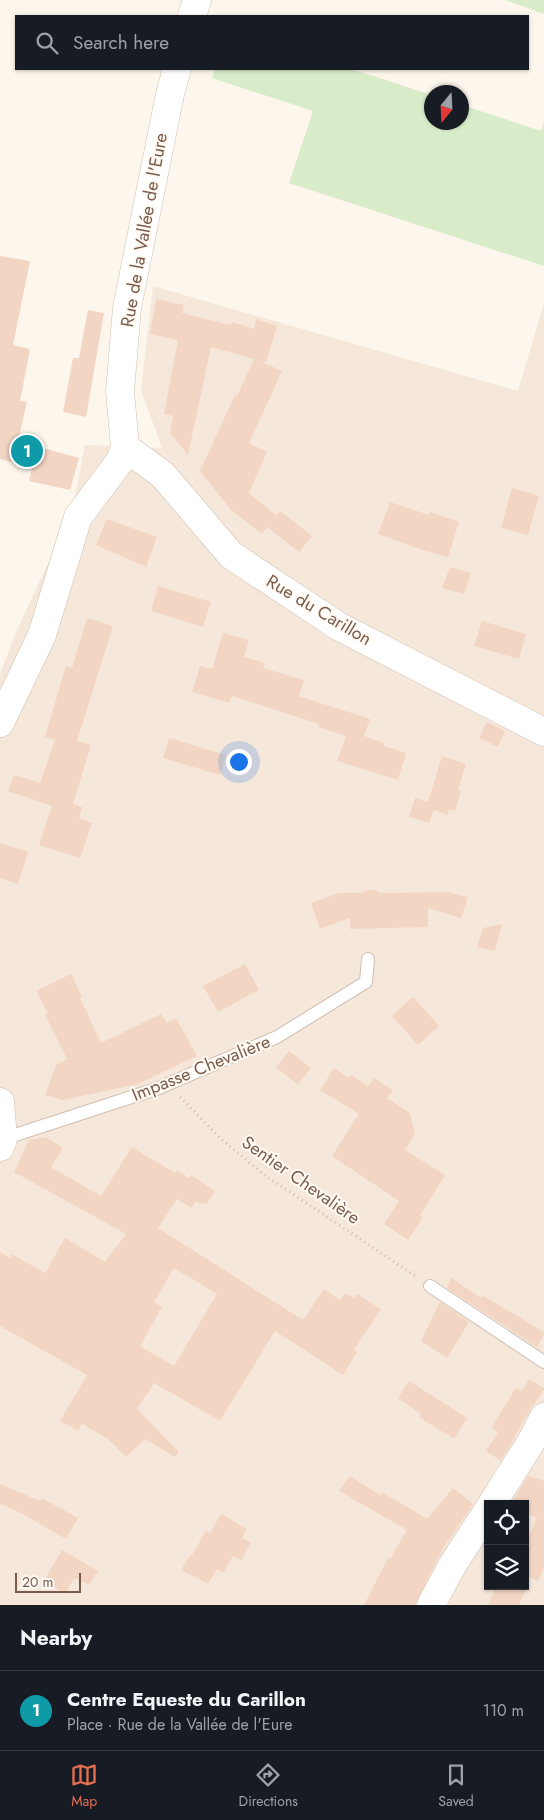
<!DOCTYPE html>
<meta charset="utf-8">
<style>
:root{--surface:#171b24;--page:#242831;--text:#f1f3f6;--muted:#9ea1a6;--line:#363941;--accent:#e76f51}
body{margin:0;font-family:Jost,sans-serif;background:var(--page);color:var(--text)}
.controls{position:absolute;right:15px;bottom:15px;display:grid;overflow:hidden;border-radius:0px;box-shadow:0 1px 4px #0004}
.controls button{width:45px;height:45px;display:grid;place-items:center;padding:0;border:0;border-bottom:1px solid var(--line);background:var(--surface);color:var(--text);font:25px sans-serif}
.compass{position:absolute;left:424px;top:85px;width:45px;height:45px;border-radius:50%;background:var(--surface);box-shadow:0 1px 4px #0004;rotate:198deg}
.scale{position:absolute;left:15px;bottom:12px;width:66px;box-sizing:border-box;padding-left:5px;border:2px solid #7a5c4d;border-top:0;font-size:14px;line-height:18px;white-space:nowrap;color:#7a5c4d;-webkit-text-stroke:4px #fffaf3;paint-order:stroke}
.you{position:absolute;left:238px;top:761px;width:18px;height:18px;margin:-12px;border:4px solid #fff;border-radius:50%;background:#1a73e8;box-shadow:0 0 0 8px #1a73e833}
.badge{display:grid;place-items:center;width:32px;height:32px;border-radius:50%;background:var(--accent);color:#fff;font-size:16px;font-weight:700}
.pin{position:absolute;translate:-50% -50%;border:2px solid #fff;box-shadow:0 1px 5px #0006}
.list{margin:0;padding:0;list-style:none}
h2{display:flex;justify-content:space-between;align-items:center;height:65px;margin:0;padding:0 20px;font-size:21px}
h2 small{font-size:16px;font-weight:400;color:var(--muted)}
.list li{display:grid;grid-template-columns:32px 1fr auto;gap:15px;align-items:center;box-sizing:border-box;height:80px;padding:0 20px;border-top:1px solid var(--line)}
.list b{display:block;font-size:19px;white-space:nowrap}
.list p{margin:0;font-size:16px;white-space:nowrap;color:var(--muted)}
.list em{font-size:16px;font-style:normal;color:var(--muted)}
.icon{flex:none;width:28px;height:28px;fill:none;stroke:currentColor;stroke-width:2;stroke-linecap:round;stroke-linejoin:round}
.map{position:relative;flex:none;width:544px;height:1605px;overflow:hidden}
.search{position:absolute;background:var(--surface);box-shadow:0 1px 4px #0004;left:15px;right:15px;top:15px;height:55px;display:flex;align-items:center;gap:12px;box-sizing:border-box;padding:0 18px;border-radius:0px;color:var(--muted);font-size:19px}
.sheet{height:145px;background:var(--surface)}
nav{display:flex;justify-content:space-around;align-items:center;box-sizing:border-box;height:70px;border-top:1px solid var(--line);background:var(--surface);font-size:14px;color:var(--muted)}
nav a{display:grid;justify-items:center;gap:2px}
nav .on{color:var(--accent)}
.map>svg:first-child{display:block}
.residential{fill:#f5e8da;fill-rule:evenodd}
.green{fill:#d8ecc9}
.building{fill:#f3d5c3;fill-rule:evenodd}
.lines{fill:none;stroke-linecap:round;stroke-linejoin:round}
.service-casing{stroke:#d1beb0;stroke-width:14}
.tertiary-casing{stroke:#d1beb0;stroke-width:29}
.path{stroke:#d9b8a5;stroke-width:3;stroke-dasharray:1 4;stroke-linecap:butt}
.service{stroke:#fff;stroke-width:12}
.tertiary{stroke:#fff;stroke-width:28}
.labels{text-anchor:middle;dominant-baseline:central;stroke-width:4;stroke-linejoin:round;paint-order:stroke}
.street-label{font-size:18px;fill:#7a5c4d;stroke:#fffaf3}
</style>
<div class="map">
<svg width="544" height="1605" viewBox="0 0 544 1605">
<rect width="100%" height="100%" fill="#fdf6ec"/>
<path class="residential" d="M 153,286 L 518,391 L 544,303 L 544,1605 L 0,1605 L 0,674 L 15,634 L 72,512 L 85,445 L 162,448 L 141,390 ZM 488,1504 L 525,1504 L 525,1586 L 488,1586 Z"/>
<g class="green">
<polygon points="505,0 544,0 544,14"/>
<polygon points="215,69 352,69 431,95 432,122 462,122 462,105 541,131 544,122 544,266 289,183 313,111 212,78"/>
</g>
<g class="building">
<polygon points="0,256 30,261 13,345 30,349 20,401 27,402 18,441 79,458 70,490 29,481 32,468 0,459"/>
<polygon points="156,299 184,305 182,313 231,325 232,322 254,329 256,319 277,326 266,362 260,361 282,371 249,443 267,452 249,493 276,515 262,534 231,510 200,471 235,395 237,396 254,359 211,347 188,455 170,433 173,416 164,414 178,340 150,334"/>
<polygon points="88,310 104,313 86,417 63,412 73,358 79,358"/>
<polygon points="512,488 539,496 528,535 501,528"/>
<polygon points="390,502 429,515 430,512 459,522 448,557 425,551 378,534"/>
<polygon points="280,511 312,536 299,552 267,527"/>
<polygon points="107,519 157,537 146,567 96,545"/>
<polygon points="450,567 471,573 464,594 442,588"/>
<polygon points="158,586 211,602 203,627 151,611"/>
<polygon points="87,618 113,626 77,741 91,745 73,804 82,807 79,818 92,823 80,858 39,845 52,806 8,791 14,775 40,783 55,740 45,737 66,666 72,668"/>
<polygon points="482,621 526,634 519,659 474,646"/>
<polygon points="223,633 249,640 244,657 265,663 263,668 304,680 299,696 370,719 364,736 384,743 384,746 406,753 398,780 337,761 346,736 318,727 319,724 232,696 229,703 192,692 200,666 212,669"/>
<polygon points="487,722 505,731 498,747 479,738"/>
<polygon points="169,738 226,755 220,775 163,758"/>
<polygon points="442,756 466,764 458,790 461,790 455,811 449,809 447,815 434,810 429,823 409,817 415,798 428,802"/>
<polygon points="0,843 28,852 18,884 0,878"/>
<polygon points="366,890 376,890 380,893 447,892 468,897 461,918 428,908 428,927 350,929 350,918 320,929 311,903 339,893 363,893"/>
<polygon points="502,924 495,951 477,947 483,928"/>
<polygon points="245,964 259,990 218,1012 203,986"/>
<polygon points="71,974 82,997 80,998 101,1043 161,1014 167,1023 176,1018 197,1056 138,1084 63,1100 45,1095 56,1065 67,1059 45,1015 48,1014 36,991"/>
<polygon points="413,997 439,1026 418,1045 392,1016"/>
<polygon points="289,1051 311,1068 298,1085 276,1067"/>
<polygon points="334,1068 349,1078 351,1075 368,1086 374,1078 393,1090 387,1098 410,1113 415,1134 405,1150 445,1175 420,1216 423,1217 408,1240 384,1224 399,1201 332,1156 359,1114 320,1090"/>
<path d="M 46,1137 L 63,1148 L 51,1167 L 101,1196 L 132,1147 L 175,1173 L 177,1170 L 189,1178 L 191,1175 L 215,1191 L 207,1204 L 202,1202 L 201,1204 L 196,1201 L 191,1208 L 177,1199 L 158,1228 L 303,1320 L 324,1289 L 340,1300 L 345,1293 L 354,1298 L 357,1294 L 381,1309 L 354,1350 L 357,1352 L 343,1375 L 275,1331 L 220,1421 L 154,1383 L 137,1409 L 179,1452 L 175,1457 L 145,1439 L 126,1457 L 107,1438 L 82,1424 L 78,1431 L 60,1421 L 87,1375 L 0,1326 L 0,1252 L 10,1258 L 12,1254 L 45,1273 L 65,1238 L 105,1262 L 126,1234 L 14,1172 L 29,1140 ZM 174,1268 L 217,1294 L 174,1366 L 140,1346 L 162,1307 L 154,1302 Z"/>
<polygon points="451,1278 481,1298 482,1295 544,1332 544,1335 537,1347 447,1288"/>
<polygon points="440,1302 469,1322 447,1358 421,1341"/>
<polygon points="529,1379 544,1388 544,1390 530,1410 501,1461 486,1451 498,1432 492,1427 516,1387 522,1391"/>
<polygon points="409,1381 467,1418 454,1439 419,1417 421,1414 398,1398"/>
<polygon points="350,1476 380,1495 382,1492 427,1519 453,1488 473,1504 442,1550 415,1605 364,1605 388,1558 390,1559 407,1530 339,1491"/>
<polygon points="528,1476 544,1481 544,1568 538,1581 525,1575 525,1544 537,1518 525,1513 525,1504 511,1504"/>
<polygon points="0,1484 40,1501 42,1498 78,1518 66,1539 19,1512 0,1504"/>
<polygon points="221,1514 247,1529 242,1538 251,1543 241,1561 233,1556 223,1573 217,1569 208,1584 181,1570 191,1554 192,1555 206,1531 210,1533"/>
<polygon points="62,1550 98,1571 89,1585 74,1578 65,1594 44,1581"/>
<polygon points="496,1586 527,1586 519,1605 488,1605"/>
</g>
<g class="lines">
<g class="service-casing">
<g id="service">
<polyline points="3,1139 159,1088 277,1037 366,982 368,959"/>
<polyline points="430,1286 544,1362"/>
</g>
</g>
<g class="tertiary-casing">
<g id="tertiary">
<polyline points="192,16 197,0"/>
<polyline points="125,447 163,475 231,555 338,626 544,732"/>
<polyline points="0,723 42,635 78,517 120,461 125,447 120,391 127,308 170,94 177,69"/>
<polyline points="0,1102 3,1139 0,1147"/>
<polyline points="492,1504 531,1442 544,1417"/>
<polyline points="431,1605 453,1564 488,1510"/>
</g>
</g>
<polyline class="path" points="180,1097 220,1138 263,1174 417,1277"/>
<use href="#service" class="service"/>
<use href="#tertiary" class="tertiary"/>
</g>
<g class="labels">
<g class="street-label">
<text transform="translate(144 230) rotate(-80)">Rue de la Vallée de l'Eure</text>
<text transform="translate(319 610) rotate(31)">Rue du Carillon</text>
<text transform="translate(201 1068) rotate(-22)">Impasse Chevalière</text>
<text transform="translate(301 1180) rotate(35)">Sentier Chevalière</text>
</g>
</g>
</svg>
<div class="controls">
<button><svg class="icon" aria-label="locate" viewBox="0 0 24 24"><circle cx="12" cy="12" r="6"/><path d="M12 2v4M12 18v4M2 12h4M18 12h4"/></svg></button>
<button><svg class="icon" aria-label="layers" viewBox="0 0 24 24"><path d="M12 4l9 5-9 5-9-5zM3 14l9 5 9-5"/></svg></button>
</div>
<svg class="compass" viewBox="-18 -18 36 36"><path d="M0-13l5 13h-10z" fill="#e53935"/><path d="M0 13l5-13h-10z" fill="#9ea1a6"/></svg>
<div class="scale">20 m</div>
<div class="you"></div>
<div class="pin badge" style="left:27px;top:451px;background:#0f9aa8">1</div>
<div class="search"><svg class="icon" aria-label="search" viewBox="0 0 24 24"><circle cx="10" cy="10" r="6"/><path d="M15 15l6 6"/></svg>Search here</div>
</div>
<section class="sheet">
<h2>Nearby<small></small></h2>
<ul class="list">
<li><span class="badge" style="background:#0f9aa8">1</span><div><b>Centre Equeste du Carillon</b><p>Place · Rue de la Vallée de l'Eure</p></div><em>110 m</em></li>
</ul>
</section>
<nav>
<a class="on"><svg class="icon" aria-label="map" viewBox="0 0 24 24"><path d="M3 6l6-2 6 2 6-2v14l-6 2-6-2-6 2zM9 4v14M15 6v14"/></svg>Map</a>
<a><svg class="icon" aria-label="directions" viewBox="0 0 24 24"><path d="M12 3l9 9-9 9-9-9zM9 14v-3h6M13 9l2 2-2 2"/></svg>Directions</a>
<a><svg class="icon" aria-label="saved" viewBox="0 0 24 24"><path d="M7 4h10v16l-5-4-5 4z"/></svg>Saved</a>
</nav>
